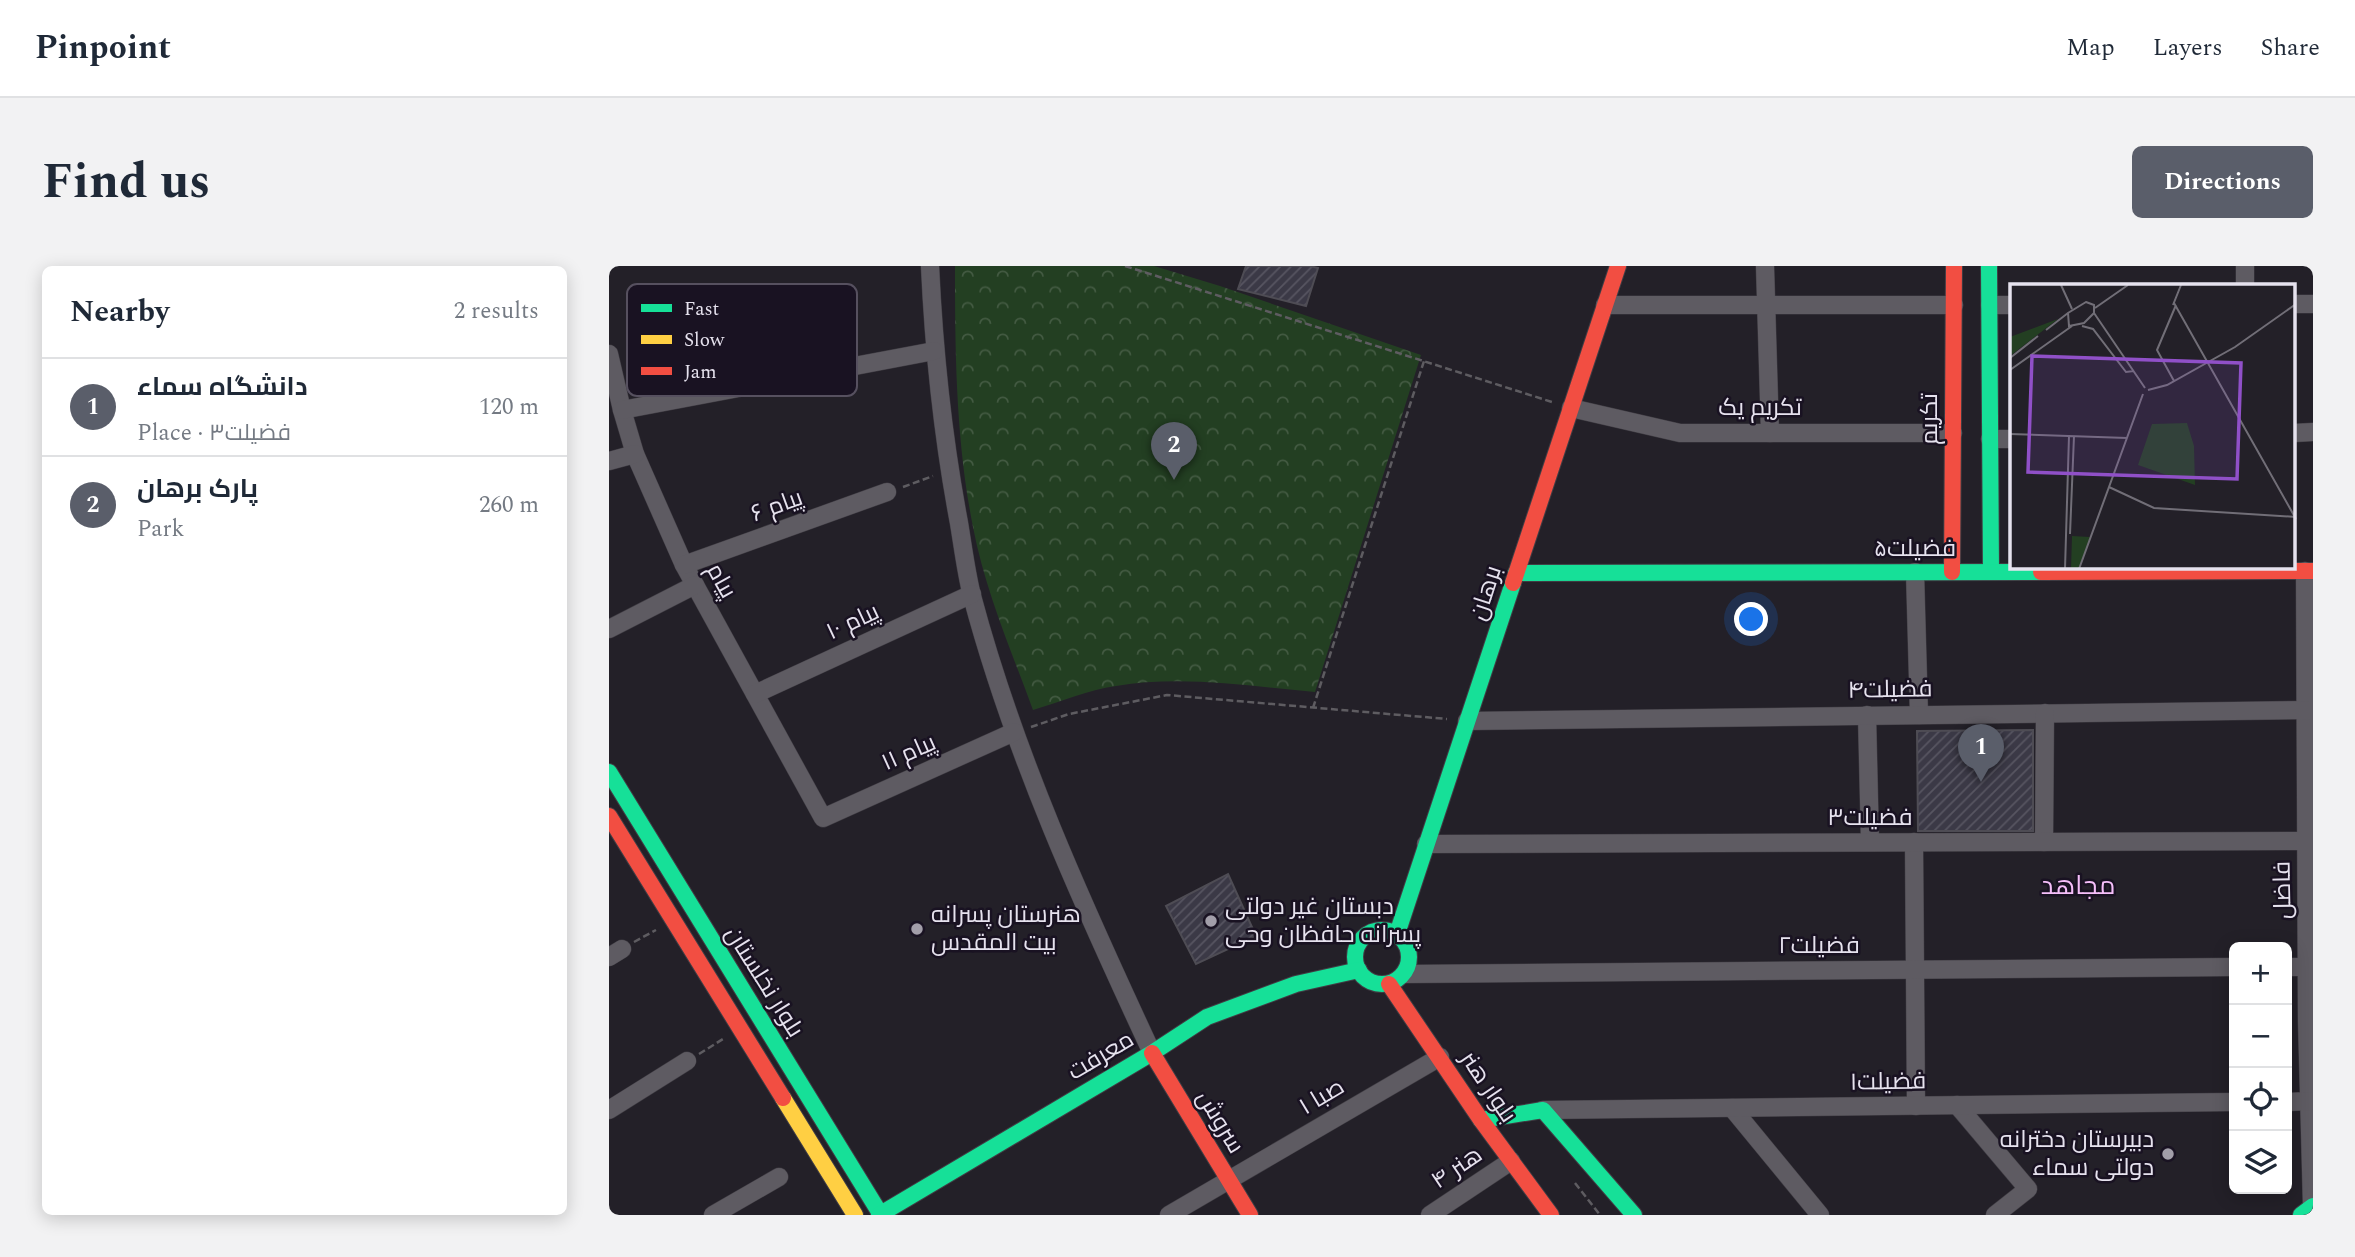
<!DOCTYPE html>
<meta charset="utf-8">
<style>
:root{--surface:#fff;--page:#f2f2f3;--text:#1f2937;--muted:#747a83;--line:#e0e1e3;--accent:#5a5e6a}
body{margin:0;font-family:Spectral,Cairo,serif;background:var(--page);color:var(--text)}
.controls{position:absolute;right:21px;bottom:21px;display:grid;overflow:hidden;border-radius:10px;box-shadow:0 4px 18px #0003}
.controls button{width:63px;height:63px;display:grid;place-items:center;padding:0;border:0;border-bottom:2px solid var(--line);background:var(--surface);color:var(--text);font:35px sans-serif}
.you{position:absolute;left:1143px;top:354px;width:24px;height:24px;margin:-18px;border:5px solid #fff;border-radius:50%;background:#1a73e8;box-shadow:0 0 0 10px #1a73e833}
.badge{display:grid;place-items:center;width:46px;height:46px;border-radius:50%;background:var(--accent);color:#fff;font-size:23px;font-weight:700}
.pin{position:absolute;translate:-50% -58px;filter:drop-shadow(0 2px 4px #0008)}
.pin::after{content:'';position:absolute;top:37px;width:24px;height:21px;background:inherit;clip-path:polygon(0 0,100% 0,50% 100%)}
.list{margin:0;padding:0;list-style:none}
h2{display:flex;justify-content:space-between;align-items:center;height:91px;margin:0;padding:0 28px;font-size:30px}
h2 small{font-size:23px;font-weight:400;color:var(--muted)}
.list li{display:grid;grid-template-columns:46px 1fr auto;gap:21px;align-items:center;box-sizing:border-box;height:98px;padding:0 28px;border-top:2px solid var(--line)}
.list b{display:block;font-size:26px;white-space:nowrap}
.list p{margin:0;font-size:23px;white-space:nowrap;color:var(--muted)}
.list em{font-size:23px;font-style:normal;color:var(--muted)}
.icon{flex:none;width:38px;height:38px;fill:none;stroke:currentColor;stroke-width:2;stroke-linecap:round;stroke-linejoin:round}
.map{position:relative;flex:none;width:1704px;height:949px;overflow:hidden;border-radius:10px}
header{display:flex;align-items:center;gap:42px;box-sizing:border-box;height:98px;padding:0 35px;background:var(--surface);border-bottom:2px solid var(--line)}
header strong{font-size:33px}
nav{display:flex;gap:38px;margin-inline-start:auto;font-size:24px}
.intro{display:flex;align-items:center;justify-content:space-between;box-sizing:border-box;height:168px;padding:0 42px}
h1{margin:0;font-size:49px}
.button{padding:18px 32px;border-radius:10px;background:var(--accent);color:#fff;font-size:24px;font-weight:700}
main{display:flex;gap:42px;padding:0 42px}
aside{flex:1;background:var(--surface);border-radius:10px;box-shadow:0 4px 18px #0003}
.map>svg:first-child{display:block}
.park{fill:url(#park-crowns)}
.building{fill:url(#building-hatch);stroke:#4e4c54;stroke-width:2}
.lines{fill:none;stroke-linecap:round;stroke-linejoin:round}
.street-casing{stroke:#403d44;stroke-width:19}
.fast-casing{stroke:#403d44;stroke-width:18}
.slow-casing{stroke:#403d44;stroke-width:18}
.jam-casing{stroke:#403d44;stroke-width:18}
.path{stroke:#5e5c61;stroke-width:2.5;stroke-dasharray:7 3.5;stroke-linecap:butt}
.street{stroke:#5e5b62;stroke-width:18}
.fast{stroke:#16e098;stroke-width:16}
.slow{stroke:#ffcf43;stroke-width:16}
.jam{stroke:#f24e42;stroke-width:16}
.poi-dot{fill:#a29ea9;stroke:#191222;stroke-width:2.5}
.labels{text-anchor:middle;dominant-baseline:central;stroke-width:5;stroke-linejoin:round;paint-order:stroke}
.street-label{font-size:24px;fill:#e6e2ee;stroke:#191222}
.poi-label{font-size:24px;fill:#e6e2ee;stroke:#191222;text-anchor:start}
.neighbourhood-label{font-size:26px;fill:#f5bef9;stroke:#191222}
.inset-road{fill:none;stroke:#716e77;stroke-width:2}
.view{fill:#9050c8;fill-opacity:0.15;stroke:#9050c8;stroke-width:3.5}
.inset-edge{fill:none;stroke:#e6e2ee;stroke-width:3.5}
.key{fill:#191222;stroke:#56505f;stroke-width:2}
.key-label{font-size:19px;fill:#e6e2ee}
</style>
<header>
<strong>Pinpoint</strong>
<nav><a>Map</a><a>Layers</a><a>Share</a></nav>
</header>
<div class="intro"><h1>Find us</h1><a class="button">Directions</a></div>
<main>
<aside>
<h2>Nearby<small>2 results</small></h2>
<ul class="list">
<li><span class="badge">1</span><div><b>دانشگاه سماء</b><p>Place · فضیلت۳</p></div><em>120 m</em></li>
<li><span class="badge">2</span><div><b>پارک برهان</b><p>Park</p></div><em>260 m</em></li>
</ul>
</aside>
<div class="map">
<svg width="1704" height="949" viewBox="0 0 1704 949">
<defs>
<pattern id="park-crowns" width="20" height="18" patternUnits="userSpaceOnUse" patternTransform="scale(1.75)"><rect width="20" height="18" fill="#233f22"/><path d="M2 6a3 3 0 1 1 6 0M12 15a3 3 0 1 1 6 0" fill="none" stroke="#435a42"/></pattern>
<pattern id="building-hatch" width="6" height="6" patternUnits="userSpaceOnUse" patternTransform="scale(1.75)"><rect width="6" height="6" fill="#3b3946"/><path d="M-1 1l2-2M0 6l6-6M5 7l2-2" fill="none" stroke="#575561"/></pattern>
</defs>
<rect width="100%" height="100%" fill="#232028"/>
<path class="park" d="M 346,0 L 545,0 L 611,20 L 812,89 L 706,426 C 640,420 572,409 507,420 C 479,424 451,436 424,444 C 402,384 376,324 364,261 C 347,175 346,88 346,0 Z"/>
<g class="building">
<polygon points="637,0 701,0 709,2 697,40 629,23"/>
<polygon points="1424,464 1424,565 1309,565 1308,465"/>
<polygon points="619,608 647,670 587,698 557,640"/>
</g>
<g class="lines">
<g class="street-casing">
<g id="street">
<path d="M 321,0 C 325,87 334,172 350,257 C 354,281 357,306 363,330 C 405,488 474,639 543,787"/>
<polyline points="1156,0 1161,167"/>
<polyline points="1636,0 1636,19"/>
<polyline points="1685,38 1704,38"/>
<polyline points="996,39 1345,39"/>
<polyline points="1381,39 1403,39"/>
<polyline points="0,88 13,144 26,188 75,299 214,552 405,466"/>
<polyline points="962,142 1071,167 1344,167"/>
<polyline points="13,144 325,85"/>
<polyline points="1685,167 1704,166"/>
<polyline points="1381,173 1403,173"/>
<polyline points="0,195 26,188"/>
<polyline points="75,299 278,226"/>
<polyline points="1696,305 1698,755 1703,941"/>
<polyline points="1306,306 1310,449"/>
<polyline points="0,363 86,319"/>
<polyline points="146,428 363,328"/>
<polyline points="1258,449 1261,576"/>
<polyline points="858,455 1704,444"/>
<polyline points="1305,576 1307,840"/>
<polyline points="1435,576 1436,447"/>
<polyline points="817,578 1704,575"/>
<polyline points="0,691 13,683"/>
<polyline points="1678,701 1704,701"/>
<polyline points="795,708 1625,701"/>
<polyline points="1678,836 1701,835"/>
<polyline points="1348,839 1419,923 1386,949"/>
<polyline points="1123,842 1211,949"/>
<polyline points="0,844 78,795"/>
<polyline points="934,844 1625,836"/>
<polyline points="104,949 170,911"/>
<polyline points="560,949 831,791"/>
<polyline points="821,949 902,895"/>
</g>
</g>
<g class="fast-casing">
<g id="fast">
<polyline points="1380,0 1382,306"/>
<polyline points="907,307 1432,306"/>
<polyline points="0,506 272,949"/>
<circle cx="773" cy="691" r="27"/>
<polyline points="788,668 904,317"/>
<polyline points="872,854 934,844 1025,949"/>
<polyline points="270,949 543,787 598,751 687,718 750,704"/>
<polyline points="1692,949 1704,940"/>
</g>
</g>
<g class="slow-casing">
<polyline id="slow" points="174,832 246,949"/>
</g>
<g class="jam-casing">
<g id="jam">
<polyline points="1343,306 1345,0"/>
<polyline points="1432,306 1704,305"/>
<polyline points="904,317 1009,0"/>
<polyline points="0,550 174,832"/>
<polyline points="780,718 872,854 942,949"/>
<polyline points="543,787 641,949"/>
</g>
</g>
<g class="path">
<polyline points="516,0 943,136"/>
<polyline points="294,221 324,210"/>
<polyline points="704,442 815,95"/>
<polyline points="422,461 460,448 558,429 838,453"/>
<polyline points="25,676 47,664"/>
<polyline points="90,788 114,773"/>
<polyline points="966,917 991,949"/>
</g>
<use href="#street" class="street"/>
<use href="#fast" class="fast"/>
<use href="#slow" class="slow"/>
<use href="#jam" class="jam"/>
</g>
<g class="poi-dot">
<circle cx="602" cy="655" r="7"/>
<circle cx="308" cy="663" r="7"/>
<circle cx="1559" cy="888" r="7"/>
</g>
<g class="labels">
<g class="street-label">
<text x="1151" y="142">تکریم یک</text>
<text transform="translate(1321 153) rotate(-90)">تکریم</text>
<text transform="translate(168 240) rotate(-20)">پیام ۶</text>
<text x="1306" y="283">فضیلت۵</text>
<text transform="translate(112 315) rotate(61)">پیام</text>
<text transform="translate(877 327) rotate(-72)">برهان</text>
<text transform="translate(244 356) rotate(-25)">پیام ۱۰</text>
<text transform="translate(1281 424) rotate(-1)">فضیلت۴</text>
<text transform="translate(300 487) rotate(-24)">پیام ۱۱</text>
<text x="1261" y="552">فضیلت۳</text>
<text transform="translate(1674 624) rotate(-91)">فاضل</text>
<text x="1210" y="680">فضیلت۲</text>
<text transform="translate(155 716) rotate(58)">بلوار نخلستان</text>
<text transform="translate(492 790) rotate(-31)">معرفت</text>
<text transform="translate(1279 816) rotate(-1)">فضیلت۱</text>
<text transform="translate(879 821) rotate(56)">بلوار هنر</text>
<text transform="translate(713 831) rotate(-31)">صبا ۱</text>
<text transform="translate(611 856) rotate(59)">سروش</text>
<text transform="translate(848 902) rotate(-34)">هنر ۴</text>
</g>
<g class="poi-label">
<text x="616" y="641">دبستان غیر دولتی<tspan x="616" dy="28">پسرانه حافظان وحی</tspan></text>
<text x="322" y="649">هنرستان پسرانه<tspan x="322" dy="28">بیت المقدس</tspan></text>
<text x="1545" y="874" text-anchor="end">دبیرستان دخترانه<tspan x="1545" dy="28">دولتی سماء</tspan></text>
</g>
<g class="neighbourhood-label">
<text x="1469" y="620">مجاهد</text>
</g>
</g>
<g transform="translate(1401 18)">
<rect width="285" height="285" fill="#232028"/>
<path d="M 48,35 L 0,72 L 0,53 ZM 177,139 L 184,162 L 185,201 L 128,181 L 142,140 ZM 62,252 L 80,253 L 69,285 L 61,285 Z" fill="#233f22"/>
<path class="inset-road" d="M 51,1 L 62,25M 76,18 L 84,21 L 84,29 L 74,39 L 59,42 L 58,29 ZM 164,19 L 286,235M 163,21 L 171,1M 85,24 L 118,1M 84,29 L 135,104M 72,42 L 83,45 L 116,88 L 124,87M 36,46 L 58,29M 0,74 L 28,52M 0,86 L 62,42M 164,97 L 147,66 L 166,21M 138,106 L 157,101 L 225,63 L 286,20M 0,150 L 117,154M 99,203 L 144,224 L 286,233M 60,250 L 64,152M 55,285 L 59,152M 69,285 L 133,110"/>
<path class="view" d="M 22,72 L 231,79 L 227,195 L 18,188 Z"/>
<rect width="285" height="285" class="inset-edge"/>
</g>
<rect x="18" y="18" width="230" height="112" rx="10" class="key"/>
<rect x="32" y="38" width="31" height="8" fill="#16e098"/>
<rect x="32" y="69" width="31" height="9" fill="#ffcf43"/>
<rect x="32" y="101" width="31" height="8" fill="#f24e42"/>
<g class="key-label">
<text x="75" y="49">Fast</text>
<text x="75" y="80">Slow</text>
<text x="75" y="112">Jam</text>
</g>
</svg>
<div class="controls">
<button>+</button>
<button>−</button>
<button><svg class="icon" aria-label="locate" viewBox="0 0 24 24"><circle cx="12" cy="12" r="6"/><path d="M12 2v4M12 18v4M2 12h4M18 12h4"/></svg></button>
<button><svg class="icon" aria-label="layers" viewBox="0 0 24 24"><path d="M12 4l9 5-9 5-9-5zM3 14l9 5 9-5"/></svg></button>
</div>
<div class="you"></div>
<div class="pin badge" style="left:1372px;top:516px">1</div>
<div class="pin badge" style="left:565px;top:214px">2</div>
</div>
</main>
